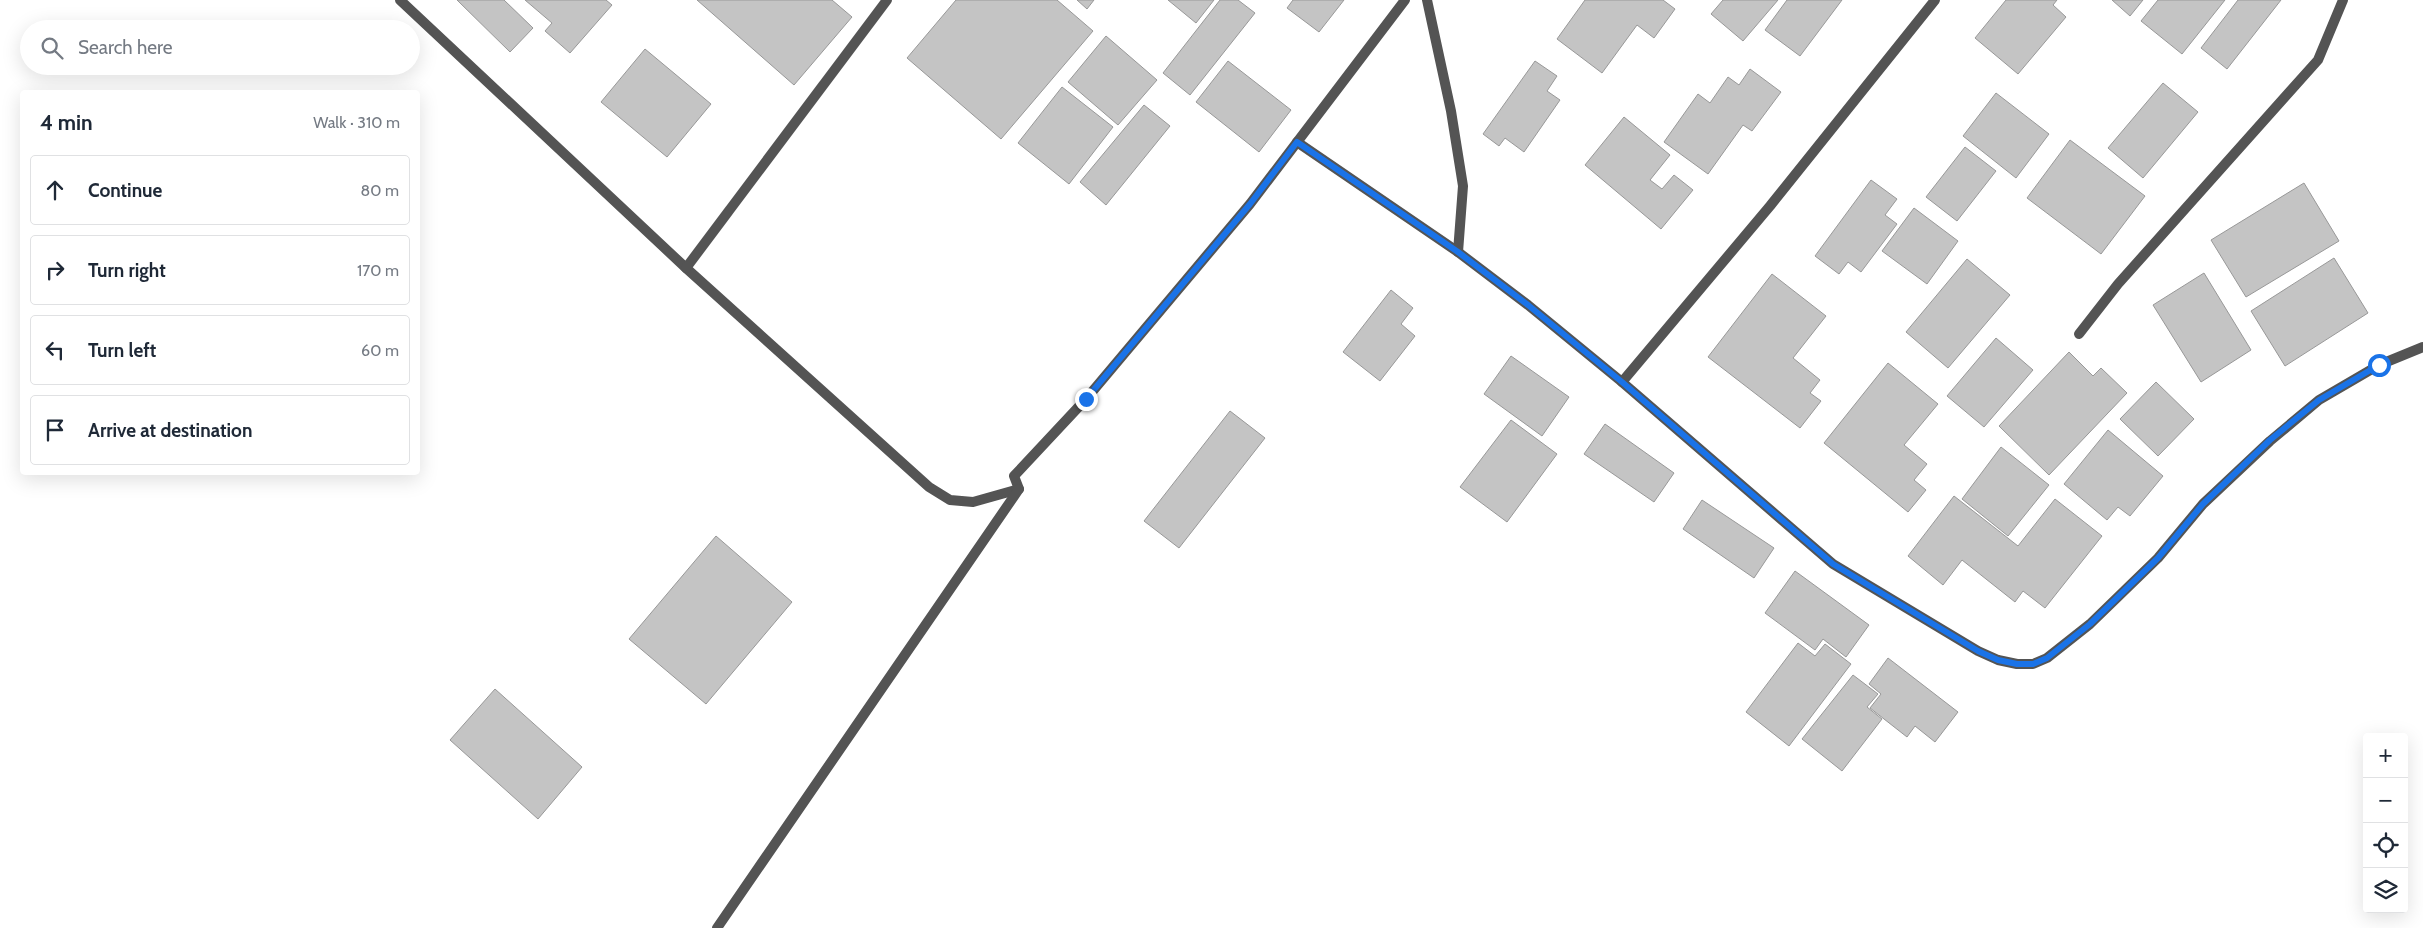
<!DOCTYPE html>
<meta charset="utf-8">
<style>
:root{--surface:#fff;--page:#f2f2f3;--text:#1f2937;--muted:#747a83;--line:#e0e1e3}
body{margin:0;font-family:Cabin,sans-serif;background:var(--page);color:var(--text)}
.controls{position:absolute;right:15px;bottom:15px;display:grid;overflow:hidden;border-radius:5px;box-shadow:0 5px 20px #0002}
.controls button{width:45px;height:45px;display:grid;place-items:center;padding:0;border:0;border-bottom:1px solid var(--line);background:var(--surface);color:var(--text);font:25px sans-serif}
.stop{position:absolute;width:15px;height:15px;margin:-11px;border:4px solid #1a73e8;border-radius:50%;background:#fff}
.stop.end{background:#1a73e8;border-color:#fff;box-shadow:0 1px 5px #0008}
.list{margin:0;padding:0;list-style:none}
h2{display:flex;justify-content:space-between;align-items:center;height:65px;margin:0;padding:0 20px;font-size:21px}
h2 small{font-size:16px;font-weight:400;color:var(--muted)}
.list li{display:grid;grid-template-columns:32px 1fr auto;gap:15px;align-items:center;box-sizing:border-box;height:70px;margin:0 10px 10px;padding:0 10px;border:1px solid var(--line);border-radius:5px}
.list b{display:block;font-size:19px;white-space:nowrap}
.list em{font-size:16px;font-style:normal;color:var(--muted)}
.icon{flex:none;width:28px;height:28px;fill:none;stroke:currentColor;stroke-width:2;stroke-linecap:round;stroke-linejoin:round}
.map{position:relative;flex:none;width:2423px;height:928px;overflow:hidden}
.search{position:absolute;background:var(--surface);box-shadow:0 5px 20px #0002;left:20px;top:20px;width:400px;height:55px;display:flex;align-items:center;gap:12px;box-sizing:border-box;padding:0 18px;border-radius:28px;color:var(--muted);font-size:19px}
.panel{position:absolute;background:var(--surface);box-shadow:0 5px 20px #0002;left:20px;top:90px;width:400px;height:385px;border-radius:5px}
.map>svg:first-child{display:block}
.building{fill:#c4c4c4;stroke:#989898}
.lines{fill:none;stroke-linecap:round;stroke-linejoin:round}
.minor{stroke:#545454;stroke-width:10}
.route{stroke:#1a73e8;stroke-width:6}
</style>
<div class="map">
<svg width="2423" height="928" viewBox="0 0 2423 928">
<rect width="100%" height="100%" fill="#fff"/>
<g class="building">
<polygon points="457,0 504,0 533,28 510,52"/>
<polygon points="525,0 606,0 612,5 570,53 545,31 552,23"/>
<polygon points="697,0 832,0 852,17 794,85"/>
<polygon points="956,0 1057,0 1093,31 1001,139 907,58"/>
<polygon points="1077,0 1094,0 1087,9"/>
<polygon points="1168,0 1214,0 1196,23"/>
<polygon points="1220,0 1238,0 1255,13 1190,95 1163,73"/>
<polygon points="1293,0 1344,0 1319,32 1287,8"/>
<polygon points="1585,0 1663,0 1675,9 1654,38 1637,25 1602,73 1557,39"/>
<polygon points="1723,0 1778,0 1743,41 1711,14"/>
<polygon points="1787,0 1842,0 1800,56 1765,30"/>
<polygon points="2006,0 2057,0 2053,5 2066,17 2018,74 1975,38"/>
<polygon points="2112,0 2143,0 2130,16"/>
<polygon points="2158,0 2225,0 2182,54 2141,21"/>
<polygon points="2238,0 2281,0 2227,69 2201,48"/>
<polygon points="1106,36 1157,80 1118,125 1068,82"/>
<polygon points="645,49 711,104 667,157 601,102"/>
<polygon points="1228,61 1291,110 1259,152 1196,102"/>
<polygon points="1535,61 1557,76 1547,91 1560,100 1524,152 1505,138 1499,146 1483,134"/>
<polygon points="1750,69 1781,92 1752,131 1743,125 1708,174 1664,142 1698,94 1710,103 1728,77 1739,85"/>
<polygon points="2163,83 2198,112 2143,178 2108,148"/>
<polygon points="1062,87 1113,127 1069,184 1018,143"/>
<polygon points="1996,93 2049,134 2016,178 1963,136"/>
<polygon points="1144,105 1170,126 1106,205 1080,182"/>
<polygon points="1624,117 1670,155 1650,180 1662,189 1674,175 1693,190 1661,229 1585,165"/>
<polygon points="2070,140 2145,196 2101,254 2027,198"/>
<polygon points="1965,147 1996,171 1957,221 1926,197"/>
<polygon points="1871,180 1897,199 1885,215 1897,224 1861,272 1848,262 1839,274 1815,256"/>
<polygon points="2304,183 2339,241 2246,297 2211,240"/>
<polygon points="1914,208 1958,241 1927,284 1882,251"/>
<polygon points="2334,258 2368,313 2285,366 2251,311"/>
<polygon points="1967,259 2010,295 1948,368 1906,332"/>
<polygon points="2204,273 2251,350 2201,382 2153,305"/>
<polygon points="1772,274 1826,316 1793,358 1820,380 1810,393 1821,401 1800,428 1708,357"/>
<polygon points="1391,290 1413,308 1401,324 1415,336 1380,381 1343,352"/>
<polygon points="1996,338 2033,370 1984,427 1947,396"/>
<polygon points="2069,352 2093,376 2101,368 2127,393 2049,475 1999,426"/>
<polygon points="1511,356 1569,397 1542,436 1484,394"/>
<polygon points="1888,363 1938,404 1904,445 1927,464 1914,480 1926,490 1908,512 1824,443"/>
<polygon points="2156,382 2194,419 2158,456 2120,419"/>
<polygon points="1230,411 1265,438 1179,548 1144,521"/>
<polygon points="1511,420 1557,454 1507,522 1460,487"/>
<polygon points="1605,424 1674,473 1654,502 1584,454"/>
<polygon points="2108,430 2163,476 2130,516 2118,507 2107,520 2064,484"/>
<polygon points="2001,447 2049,485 2008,536 1962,499"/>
<polygon points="1954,496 2018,546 2055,499 2102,536 2045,608 2023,591 2015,602 1962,560 1943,585 1908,556"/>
<polygon points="1702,500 1774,548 1754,578 1683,529"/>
<polygon points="716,536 792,602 706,704 629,639"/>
<polygon points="1795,571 1869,625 1846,657 1823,639 1815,650 1765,613"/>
<polygon points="1798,643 1815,656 1825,644 1851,664 1789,746 1746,712"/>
<polygon points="1888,658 1958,712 1935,742 1915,726 1907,737 1870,708 1881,694 1869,684"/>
<polygon points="1853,675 1878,694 1867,707 1882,719 1842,771 1802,739"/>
<polygon points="495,689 582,767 538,819 450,740"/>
</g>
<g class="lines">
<g class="minor">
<polyline points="400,0 686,268 929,487 950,500 973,502 1019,489 1014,476 1086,399 1250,204 1405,0"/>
<polyline points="1427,0 1451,111 1463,186 1458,252"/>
<polyline points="1297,142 1458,252 1528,305 1622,382 1833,564 1978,651 1998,660 2017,664 2033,664 2047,658 2090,624 2158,558 2203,504 2270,441 2319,400 2379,365 2423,347"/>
<polyline points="686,268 887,0"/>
<polyline points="2079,334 2118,284 2318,60 2343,0"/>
<polyline points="1622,382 1770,206 1935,0"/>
<polyline points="717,928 1019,489"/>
</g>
</g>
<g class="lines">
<polyline class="route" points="1086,399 1250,204 1297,142 1458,252 1528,305 1622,382 1833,564 1978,651 1998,660 2017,664 2033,664 2047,658 2090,624 2158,558 2203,504 2270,440 2319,400 2379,365"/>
</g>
</svg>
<div class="controls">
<button>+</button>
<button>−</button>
<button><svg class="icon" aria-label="locate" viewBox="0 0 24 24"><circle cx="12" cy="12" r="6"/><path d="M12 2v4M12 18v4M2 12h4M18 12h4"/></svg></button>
<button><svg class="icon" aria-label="layers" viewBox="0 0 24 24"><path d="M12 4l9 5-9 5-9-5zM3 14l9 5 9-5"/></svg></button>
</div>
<div class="stop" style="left:2379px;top:365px"></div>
<div class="stop end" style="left:1086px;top:399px"></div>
<div class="search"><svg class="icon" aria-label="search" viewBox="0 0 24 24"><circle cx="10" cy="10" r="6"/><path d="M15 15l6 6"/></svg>Search here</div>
<section class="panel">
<h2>4 min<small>Walk · 310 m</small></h2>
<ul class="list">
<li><svg class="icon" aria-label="ahead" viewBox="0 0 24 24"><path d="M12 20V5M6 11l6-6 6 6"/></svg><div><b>Continue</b></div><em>80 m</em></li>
<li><svg class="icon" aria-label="right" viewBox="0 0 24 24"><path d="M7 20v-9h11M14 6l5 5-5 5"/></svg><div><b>Turn right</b></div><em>170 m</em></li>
<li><svg class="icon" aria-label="left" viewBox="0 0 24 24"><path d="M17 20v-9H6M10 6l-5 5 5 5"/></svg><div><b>Turn left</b></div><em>60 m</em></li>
<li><svg class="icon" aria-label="arrive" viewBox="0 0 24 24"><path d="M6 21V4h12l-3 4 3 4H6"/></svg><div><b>Arrive at destination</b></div></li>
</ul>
</section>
</div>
